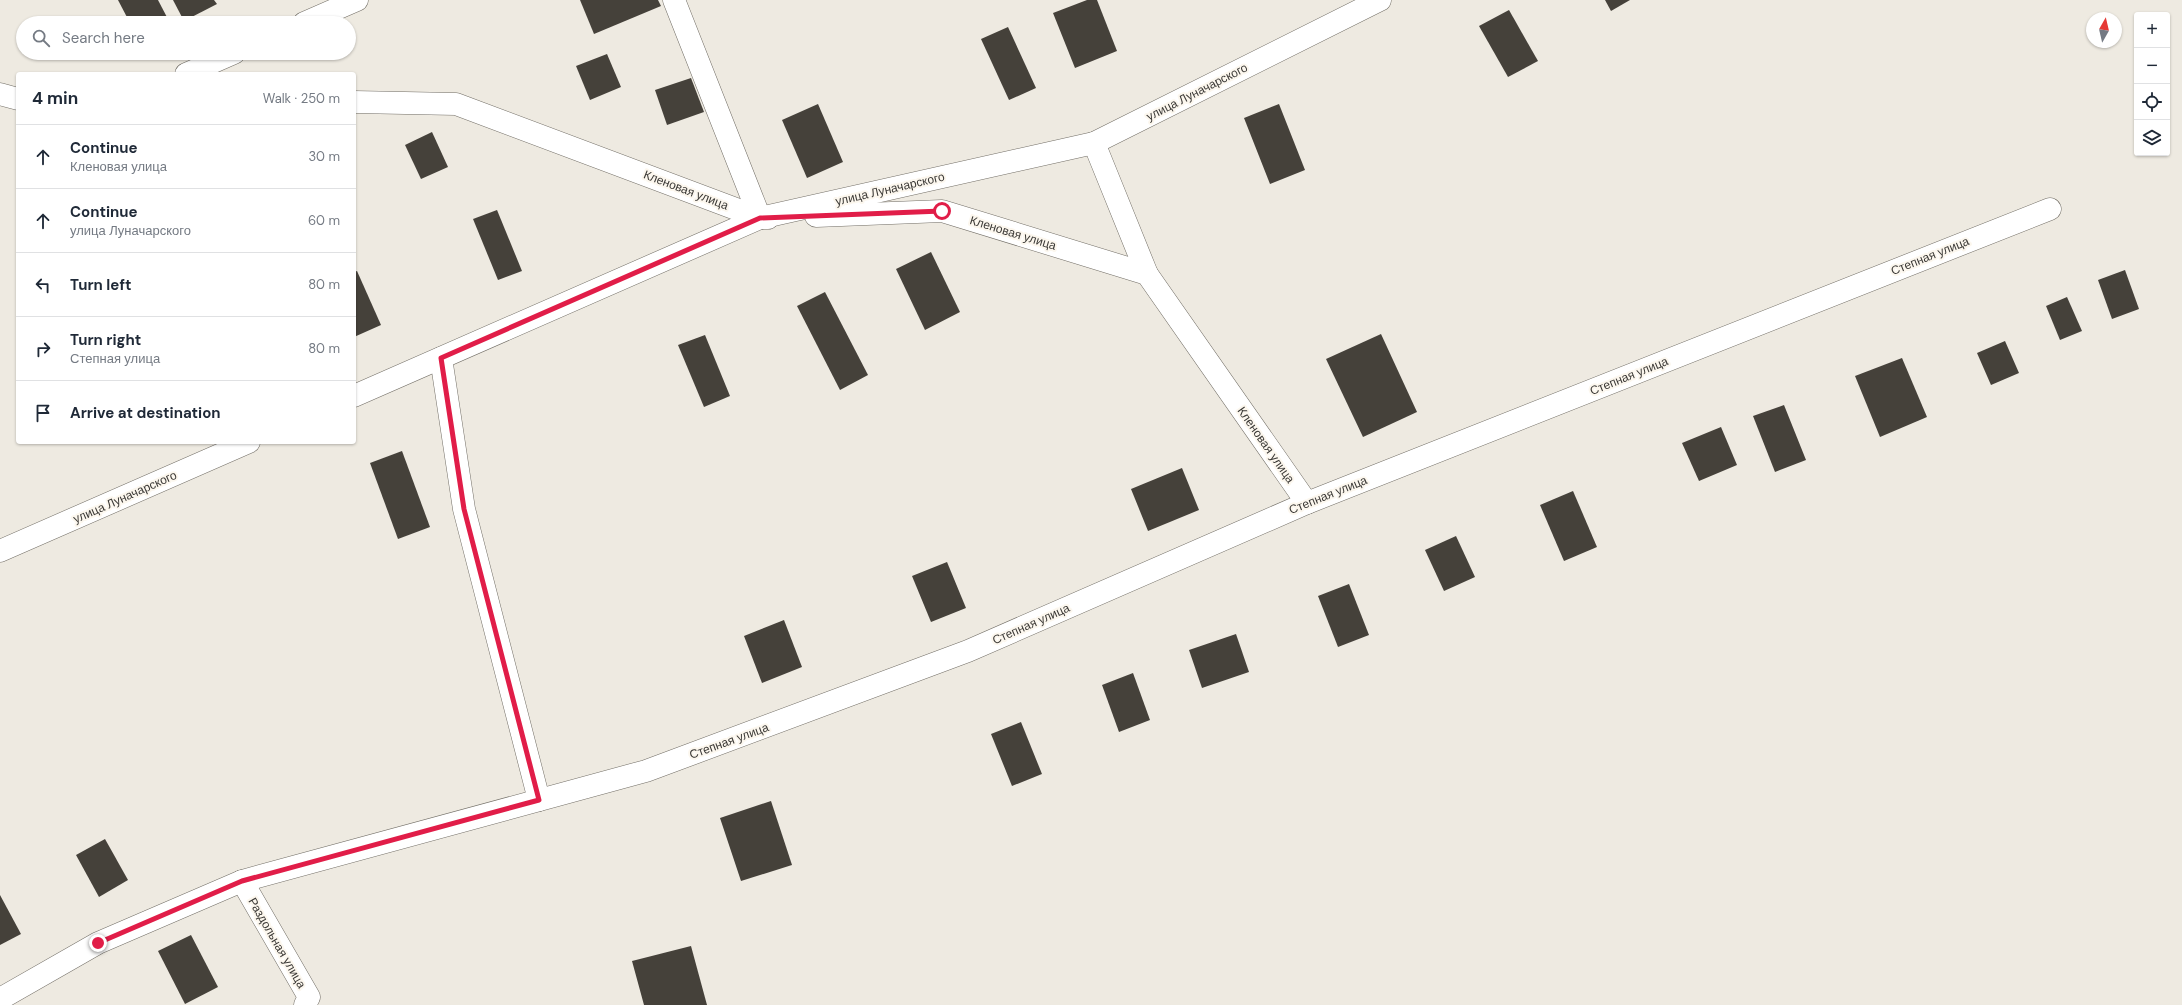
<!DOCTYPE html>
<meta charset="utf-8">
<style>
:root{--surface:#fff;--page:#f6f6f7;--text:#1f2937;--muted:#747a83;--line:#e0e1e3}
body{margin:0;font-family:"DM Sans",sans-serif;background:var(--page);color:var(--text)}
.controls{position:absolute;right:12px;top:12px;display:grid;overflow:hidden;border-radius:4px;box-shadow:0 1px 3px #0004}
.controls button{width:36px;height:36px;display:grid;place-items:center;padding:0;border:0;border-bottom:1px solid var(--line);background:var(--surface);color:var(--text);font:20px sans-serif}
.compass{position:absolute;left:2086px;top:12px;width:36px;height:36px;border-radius:50%;background:var(--surface);box-shadow:0 1px 3px #0004;rotate:8deg}
.stop{position:absolute;width:12px;height:12px;margin:-9px;border:3px solid #e11d48;border-radius:50%;background:#fff}
.stop.end{background:#e11d48;border-color:#fff;box-shadow:0 1px 4px #0008}
.list{margin:0;padding:0;list-style:none}
h2{display:flex;justify-content:space-between;align-items:center;height:52px;margin:0;padding:0 16px;font-size:17px}
h2 small{font-size:13px;font-weight:400;color:var(--muted)}
.list li{display:grid;grid-template-columns:26px 1fr auto;gap:12px;align-items:center;box-sizing:border-box;height:64px;padding:0 16px;border-top:1px solid var(--line)}
.list b{display:block;font-size:15px;white-space:nowrap}
.list p{margin:0;font-size:13px;white-space:nowrap;color:var(--muted)}
.list em{font-size:13px;font-style:normal;color:var(--muted)}
.icon{flex:none;width:22px;height:22px;fill:none;stroke:currentColor;stroke-width:2;stroke-linecap:round;stroke-linejoin:round}
.map{position:relative;flex:none;width:2182px;height:1005px;overflow:hidden}
.search{position:absolute;background:var(--surface);box-shadow:0 1px 3px #0004;left:16px;top:16px;width:340px;height:44px;display:flex;align-items:center;gap:10px;box-sizing:border-box;padding:0 14px;border-radius:22px;color:var(--muted);font-size:15px}
.panel{position:absolute;background:var(--surface);box-shadow:0 1px 3px #0004;left:16px;top:72px;width:340px;height:372px;border-radius:4px}
.map>svg:first-child{display:block}
.building{fill:#45413a}
.lines{fill:none;stroke-linecap:round;stroke-linejoin:round}
.minor-casing{stroke:#726e66;stroke-width:23}
.minor{stroke:#fff;stroke-width:22}
.route{stroke:#e11d48;stroke-width:5}
.labels{text-anchor:middle;dominant-baseline:central;stroke-width:4;stroke-linejoin:round;paint-order:stroke}
.street-label{font-size:12px;fill:#3a3835;stroke:#fcf7ee}
</style>
<div class="map">
<svg width="2182" height="1005" viewBox="0 0 2182 1005">
<rect width="100%" height="100%" fill="#eeeae1"/>
<g class="building">
<polygon points="118,0 158,0 170,23 130,23"/>
<polygon points="173,0 214,0 217,4 184,21"/>
<polygon points="580,0 658,0 661,6 594,34"/>
<polygon points="1087,0 1097,0 1117,51 1075,68 1053,13"/>
<polygon points="1605,0 1630,0 1611,11"/>
<polygon points="1509,10 1538,61 1508,77 1479,26"/>
<polygon points="1008,27 1036,88 1009,100 981,39"/>
<polygon points="607,54 621,87 590,100 576,66"/>
<polygon points="691,78 704,112 667,125 655,90"/>
<polygon points="818,104 843,162 807,178 782,120"/>
<polygon points="1279,104 1305,170 1270,184 1244,118"/>
<polygon points="432,132 448,167 421,179 405,145"/>
<polygon points="497,210 522,271 498,280 473,219"/>
<polygon points="931,252 960,312 925,330 896,269"/>
<polygon points="2125,270 2139,309 2112,319 2098,280"/>
<polygon points="357,271 381,325 354,337 354,272"/>
<polygon points="825,292 868,375 840,390 797,306"/>
<polygon points="2067,297 2082,331 2060,340 2046,306"/>
<polygon points="1381,334 1417,412 1363,437 1326,359"/>
<polygon points="705,335 730,396 704,407 678,345"/>
<polygon points="2005,341 2019,373 1991,385 1977,353"/>
<polygon points="1902,358 1927,417 1880,437 1855,376"/>
<polygon points="1784,405 1806,460 1775,472 1753,416"/>
<polygon points="1721,427 1737,465 1699,481 1682,443"/>
<polygon points="402,451 430,527 398,539 370,463"/>
<polygon points="1182,468 1199,510 1148,531 1131,489"/>
<polygon points="1573,491 1597,547 1564,561 1540,505"/>
<polygon points="1456,536 1475,577 1444,591 1425,550"/>
<polygon points="947,562 966,608 931,622 912,576"/>
<polygon points="1349,584 1369,635 1338,647 1318,596"/>
<polygon points="784,620 802,667 762,683 744,636"/>
<polygon points="1236,634 1249,672 1202,688 1189,650"/>
<polygon points="1133,673 1150,720 1119,732 1102,685"/>
<polygon points="1021,722 1042,774 1012,786 991,734"/>
<polygon points="771,801 792,865 741,881 720,818"/>
<polygon points="105,839 128,880 99,897 76,855"/>
<polygon points="0,895 21,934 0,945"/>
<polygon points="191,935 218,987 185,1004 158,951"/>
<polygon points="691,946 707,1005 644,1005 632,961"/>
</g>
<g class="lines">
<g class="minor-casing">
<g id="minor">
<polyline points="674,0 760,218"/>
<polyline points="304,23 357,0"/>
<polyline points="186,74 234,53"/>
<polyline points="0,94 18,99"/>
<polyline points="354,102 456,104 760,218 768,218"/>
<polyline points="1094,143 1147,274"/>
<polyline points="816,216 942,211 1147,274 1307,503"/>
<polyline points="441,358 464,509 539,800"/>
<polyline points="354,396 760,218 1094,143 1380,0"/>
<polyline points="0,551 249,442"/>
<polyline points="242,881 309,997 305,1005"/>
<polyline points="0,999 98,943 242,881 646,771 968,651 1307,503 2050,209"/>
</g>
</g>
<use href="#minor" class="minor"/>
</g>
<g class="lines">
<polyline class="route" points="98,943 242,881 539,800 464,509 441,358 760,218 942,211"/>
</g>
<g class="labels">
<g class="street-label">
<text transform="translate(1197 92) rotate(-27)">улица Луначарского</text>
<text transform="translate(890 189) rotate(-13)">улица Луначарского</text>
<text transform="translate(686 190) rotate(21)">Кленовая улица</text>
<text transform="translate(1013 233) rotate(17)">Кленовая улица</text>
<text transform="translate(1930 256) rotate(-22)">Степная улица</text>
<text transform="translate(1629 376) rotate(-22)">Степная улица</text>
<text transform="translate(1266 445) rotate(55)">Кленовая улица</text>
<text transform="translate(1328 495) rotate(-22)">Степная улица</text>
<text transform="translate(125 497) rotate(-24)">улица Луначарского</text>
<text transform="translate(1031 624) rotate(-24)">Степная улица</text>
<text transform="translate(729 741) rotate(-20)">Степная улица</text>
<text transform="translate(277 943) rotate(60)">Раздольная улица</text>
</g>
</g>
</svg>
<div class="controls">
<button>+</button>
<button>−</button>
<button><svg class="icon" aria-label="locate" viewBox="0 0 24 24"><circle cx="12" cy="12" r="6"/><path d="M12 2v4M12 18v4M2 12h4M18 12h4"/></svg></button>
<button><svg class="icon" aria-label="layers" viewBox="0 0 24 24"><path d="M12 4l9 5-9 5-9-5zM3 14l9 5 9-5"/></svg></button>
</div>
<svg class="compass" viewBox="-18 -18 36 36"><path d="M0-13l5 13h-10z" fill="#e53935"/><path d="M0 13l5-13h-10z" fill="#747a83"/></svg>
<div class="stop" style="left:942px;top:211px"></div>
<div class="stop end" style="left:98px;top:943px"></div>
<div class="search"><svg class="icon" aria-label="search" viewBox="0 0 24 24"><circle cx="10" cy="10" r="6"/><path d="M15 15l6 6"/></svg>Search here</div>
<section class="panel">
<h2>4 min<small>Walk · 250 m</small></h2>
<ul class="list">
<li><svg class="icon" aria-label="ahead" viewBox="0 0 24 24"><path d="M12 20V5M6 11l6-6 6 6"/></svg><div><b>Continue</b><p>Кленовая улица</p></div><em>30 m</em></li>
<li><svg class="icon" aria-label="ahead" viewBox="0 0 24 24"><path d="M12 20V5M6 11l6-6 6 6"/></svg><div><b>Continue</b><p>улица Луначарского</p></div><em>60 m</em></li>
<li><svg class="icon" aria-label="left" viewBox="0 0 24 24"><path d="M17 20v-9H6M10 6l-5 5 5 5"/></svg><div><b>Turn left</b></div><em>80 m</em></li>
<li><svg class="icon" aria-label="right" viewBox="0 0 24 24"><path d="M7 20v-9h11M14 6l5 5-5 5"/></svg><div><b>Turn right</b><p>Степная улица</p></div><em>80 m</em></li>
<li><svg class="icon" aria-label="arrive" viewBox="0 0 24 24"><path d="M6 21V4h12l-3 4 3 4H6"/></svg><div><b>Arrive at destination</b></div></li>
</ul>
</section>
</div>
